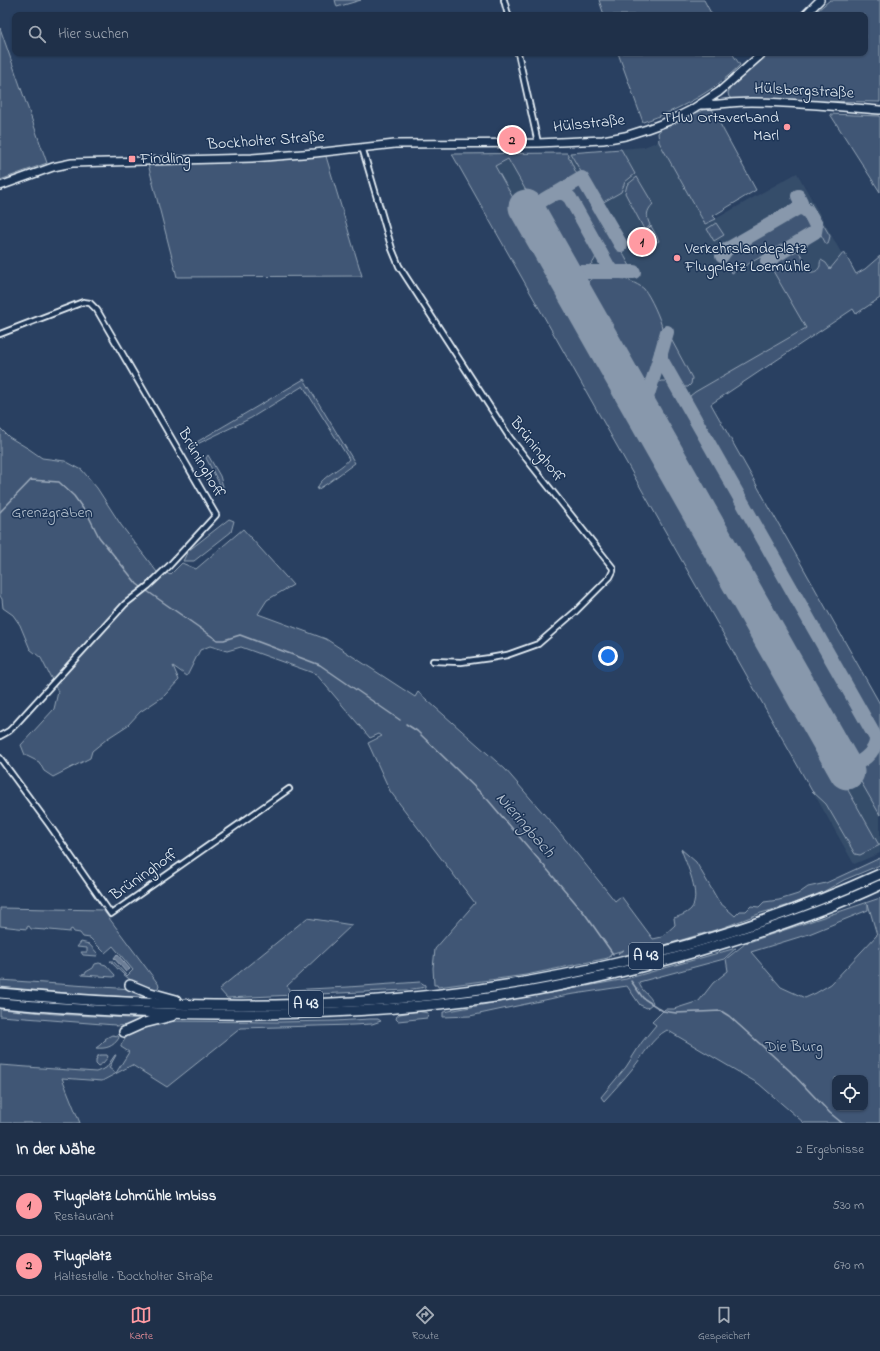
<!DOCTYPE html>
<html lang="de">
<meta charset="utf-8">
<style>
:root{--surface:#1f3049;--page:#273850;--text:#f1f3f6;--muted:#a1a9b4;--line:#3c4b61;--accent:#ff9aa2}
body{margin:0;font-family:"Indie Flower",sans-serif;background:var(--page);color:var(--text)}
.controls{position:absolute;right:12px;bottom:12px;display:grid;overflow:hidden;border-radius:8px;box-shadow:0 1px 3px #0004}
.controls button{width:36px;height:36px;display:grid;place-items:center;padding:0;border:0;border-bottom:1px solid var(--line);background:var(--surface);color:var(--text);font:20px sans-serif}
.you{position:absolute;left:608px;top:656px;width:14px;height:14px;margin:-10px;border:3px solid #fff;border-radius:50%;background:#1a73e8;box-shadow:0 0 0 6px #1a73e833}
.badge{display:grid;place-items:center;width:26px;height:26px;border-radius:50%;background:var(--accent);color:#111;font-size:13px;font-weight:700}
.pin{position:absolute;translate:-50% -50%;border:2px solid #fff;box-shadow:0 1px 4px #0006}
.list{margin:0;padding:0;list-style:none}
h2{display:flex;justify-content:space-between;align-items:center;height:52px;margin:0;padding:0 16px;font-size:17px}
h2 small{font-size:13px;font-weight:400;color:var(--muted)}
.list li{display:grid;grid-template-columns:26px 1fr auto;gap:12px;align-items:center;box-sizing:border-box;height:60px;padding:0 16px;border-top:1px solid var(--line)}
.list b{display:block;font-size:15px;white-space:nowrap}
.list p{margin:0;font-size:13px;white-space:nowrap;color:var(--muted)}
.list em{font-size:13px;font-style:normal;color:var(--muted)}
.icon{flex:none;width:22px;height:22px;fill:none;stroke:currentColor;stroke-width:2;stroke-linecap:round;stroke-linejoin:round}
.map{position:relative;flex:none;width:880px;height:1123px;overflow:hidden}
.search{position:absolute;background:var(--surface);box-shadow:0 1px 3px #0004;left:12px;right:12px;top:12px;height:44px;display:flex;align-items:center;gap:10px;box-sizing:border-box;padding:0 14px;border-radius:8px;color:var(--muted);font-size:15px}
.sheet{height:172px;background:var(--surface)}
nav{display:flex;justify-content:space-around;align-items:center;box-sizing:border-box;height:56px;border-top:1px solid var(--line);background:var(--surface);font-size:11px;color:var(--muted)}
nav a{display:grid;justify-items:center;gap:2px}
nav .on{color:var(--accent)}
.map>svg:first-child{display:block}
.built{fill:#364d6b}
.green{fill:#415774;stroke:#94a4b6;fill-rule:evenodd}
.water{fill:#6b7c95;stroke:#9dabbd}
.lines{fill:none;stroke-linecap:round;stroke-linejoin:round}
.stream{stroke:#9dabbd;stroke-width:1.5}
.taxiway{stroke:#8898ac;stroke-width:14}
.runway{stroke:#8898ac;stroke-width:35}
.street-casing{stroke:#e8f1f8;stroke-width:8}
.secondary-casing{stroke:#e8f1f8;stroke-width:10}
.highway-casing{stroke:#e8f1f8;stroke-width:12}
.street{stroke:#1d3557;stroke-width:4.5}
.secondary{stroke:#1d3557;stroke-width:7}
.highway{stroke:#1d3557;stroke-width:9}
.poi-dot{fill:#ff9aa2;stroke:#1d3557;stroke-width:1.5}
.labels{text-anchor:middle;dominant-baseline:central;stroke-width:3;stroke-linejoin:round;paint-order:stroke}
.shield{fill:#1d3557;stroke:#abb9c8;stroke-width:1}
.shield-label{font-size:15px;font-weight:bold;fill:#e8f1f8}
.street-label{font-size:16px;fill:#e8f1f8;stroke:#1d3557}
.poi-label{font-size:16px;fill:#e8f1f8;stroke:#1d3557;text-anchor:start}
.park-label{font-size:16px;fill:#b6c3d0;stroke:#1d3557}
.water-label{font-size:17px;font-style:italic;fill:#b6c2d0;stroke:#1d3557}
</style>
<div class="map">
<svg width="880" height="1123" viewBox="0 0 880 1123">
<rect width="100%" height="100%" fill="#294061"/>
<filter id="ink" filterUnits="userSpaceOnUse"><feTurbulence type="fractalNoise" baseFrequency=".025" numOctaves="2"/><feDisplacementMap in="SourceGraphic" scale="8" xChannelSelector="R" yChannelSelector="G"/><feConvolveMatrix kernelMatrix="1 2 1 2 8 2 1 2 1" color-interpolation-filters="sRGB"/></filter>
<g filter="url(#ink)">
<polygon class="built" points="659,141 705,225 797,173 867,300 711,404 880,704 880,853 854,864 452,154 570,153 644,147"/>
<g class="green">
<polygon points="335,0 361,0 337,7"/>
<polygon points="599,0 704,0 712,15 604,15"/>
<polygon points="830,0 880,0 880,102 734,100 729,97 728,93 730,88 767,53 865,53 865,15 812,15"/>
<polygon points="0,28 47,163 0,180"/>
<path d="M 618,53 L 732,53 L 740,65 C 713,92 679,110 643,122 Z"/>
<polygon points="712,109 756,190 713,216 716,219 705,224 659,142 658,133 662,128 703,110"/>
<polygon points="830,114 880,116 880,192"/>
<polygon points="621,149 635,174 625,182 621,192 600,204 570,153"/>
<polygon points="325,153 362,276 177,277 148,164"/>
<polygon points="567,153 578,177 533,203 508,159 495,166 879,845 880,845 860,855 855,854 826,804 812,791 452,154"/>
<path d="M 637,177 L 653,204 C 646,211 646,217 650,225 L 645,231 L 625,193 L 627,185 Z"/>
<path d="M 581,182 L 584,184 L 630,266 C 622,266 614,268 609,262 L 570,192 L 571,188 Z"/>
<path d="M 559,197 L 566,200 L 569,203 C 575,213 595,245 596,253 C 596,259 593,264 588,266 C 583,267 574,267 569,265 L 542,218 L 540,214 L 543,205 L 555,198 Z"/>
<path d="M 810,202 L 830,236 L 828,244 L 826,244 L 819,231 C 822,221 809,213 808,204 Z"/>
<polygon points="799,213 805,213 812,224 812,229 810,232 765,258 761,257 732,273 725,261 731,252"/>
<polygon points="716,223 724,235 714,241 707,229"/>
<polygon points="651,226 659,241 648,247 642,235"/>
<path d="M 792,250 C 798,249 800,254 803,258 L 802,265 C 805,272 816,276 820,266 C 820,264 820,262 821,260 L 826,263 L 830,269 L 844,252 L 856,274 L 865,269 L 880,256 L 880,298 L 856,314 L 853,309 L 711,404 L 880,704 L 880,815 L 853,768 C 867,760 880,753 878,734 L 689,401 L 690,396 L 695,392 L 806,328 L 769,264 Z"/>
<path d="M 594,278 C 603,278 615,277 625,279 C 630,281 640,285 644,289 C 650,296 661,320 662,328 C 663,337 655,369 649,376 C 645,381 638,382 633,379 L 585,294 C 584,286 586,281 594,278 Z"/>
<polygon points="668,338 671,339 692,378 691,384 688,387 682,387 680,385 664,358 664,353"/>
<path d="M 304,379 L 355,463 L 328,483 L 317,490 C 319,477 341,470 349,459 L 303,386 L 251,418 L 187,449 L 195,443 Z"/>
<path d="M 661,381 L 667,381 L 674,387 L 871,734 C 876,747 865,760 851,757 L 844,750 L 649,408 C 646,399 653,385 661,381 Z"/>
<path d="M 0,428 L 9,437 L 29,449 L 42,458 L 65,461 L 82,470 L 97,488 L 121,525 L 160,576 L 165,572 L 170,575 L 182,563 L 196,569 L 243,529 L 293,585 L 267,600 L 258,614 L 326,639 L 415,697 L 418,692 L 505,769 L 556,828 L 615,901 L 621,896 L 653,939 L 662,937 L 675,925 L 674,918 C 680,916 686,914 691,909 C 702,896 686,863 681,849 L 696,862 L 719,902 L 735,916 L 740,911 L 746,911 L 751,906 L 759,907 L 764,902 L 779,900 L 798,894 L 808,887 L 826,883 L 880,858 L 880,865 L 844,880 L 823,892 L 793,904 L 761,913 L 722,928 L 644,951 L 647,944 L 633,948 L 643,948 L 640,952 L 621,956 L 618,953 L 624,950 L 610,954 L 611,956 L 608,957 L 608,958 L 526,975 L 438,987 L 437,985 L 434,985 L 433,968 L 435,949 L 475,903 L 390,791 L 368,743 L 382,736 L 379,734 L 370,738 L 316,674 L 241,647 L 227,651 L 210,646 L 200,650 L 187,676 L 173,666 L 179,680 L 164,696 L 140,712 L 128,725 L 108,738 L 92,751 L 90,758 L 53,777 L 44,771 L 39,762 L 25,755 L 21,745 L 54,709 L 58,692 L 41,658 L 30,649 L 20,625 L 13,615 L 3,608 L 2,599 L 0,596 Z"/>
<polygon points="208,455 220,476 224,490 221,487 206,458"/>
<polygon points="229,519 234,521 231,532 194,561 183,561 188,551"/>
<path d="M 880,898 L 880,1123 L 804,1123 L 759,1084 L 667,1030 C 652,1038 644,1055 633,1068 C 624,1079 614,1090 604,1101 L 601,1097 L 626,1067 L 642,1042 L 656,1025 L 652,1022 L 665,1009 L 674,1009 L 699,1001 L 713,983 L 728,971 L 726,959 L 746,943 ZM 868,904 L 877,935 L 831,984 L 816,993 L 805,998 L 781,987 L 751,952 L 809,934 L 868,910 ZM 835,1078 L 865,1078 L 865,1108 L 835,1108 Z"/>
<path d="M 0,908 L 103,910 L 159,985 L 157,991 C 135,986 125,977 110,961 L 113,961 L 127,976 L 133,970 L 113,946 L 105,953 L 90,938 L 83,937 L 80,933 L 74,932 L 72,929 L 70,930 L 70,932 L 50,930 L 47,929 L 46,930 L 31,929 L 29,926 L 27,927 L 27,929 L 0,926 Z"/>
<path d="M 307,918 L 352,925 L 287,986 L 289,990 L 348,987 L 420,982 L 425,985 L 425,987 C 419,989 414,988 407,990 L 227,998 L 219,989 Z"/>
<polygon points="81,942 89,944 98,954 97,956 83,955 81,952 87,952 87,948 77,947"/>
<path d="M 736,948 L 724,959 L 639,982 C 641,992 650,994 653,1003 L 647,1008 L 640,1005 L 627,986 L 568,995 L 470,1016 L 443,1017 L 443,1012 L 626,979 Z"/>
<polygon points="99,963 106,965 115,975 114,977 82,975 82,974 86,973 86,972 93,968 95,964"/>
<polygon points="0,980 132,989 155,998 89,995 0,987"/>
<polygon points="0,1009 55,1014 145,1019 131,1025 116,1026 115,1025 0,1016"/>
<polygon points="417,1011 428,1013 427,1018 398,1021 396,1019 397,1016 400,1014"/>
<polygon points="370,1019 378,1019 381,1021 372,1024 353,1025 241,1028 167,1087 132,1065 102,1081 62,1078 80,1123 0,1123 0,1065 96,1072 106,1068 115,1055 116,1055 109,1068 116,1073 129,1052 121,1047 121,1045 127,1036 132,1032 163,1021 279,1022 335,1021"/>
<path d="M 112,1035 L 118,1036 L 119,1038 C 113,1047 106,1049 96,1048 L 100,1045 L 105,1040 L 106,1040 L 105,1039 L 108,1037 Z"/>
<polygon points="100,1055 107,1055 108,1057 103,1063 98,1066 96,1064 96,1059 97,1059 96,1057"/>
</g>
<polygon class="water" points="117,954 130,969 126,972 114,958"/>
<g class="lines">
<g class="stream">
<polyline points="0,512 31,480 59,482 74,496 89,517 99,537 137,584 141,587"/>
<polyline points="147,591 217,640 224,640 240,635 320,665 400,720"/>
<polyline points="406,724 417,731 488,800 585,914 613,954"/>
<polyline points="631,981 643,998 663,1011 676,1013 721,1011 729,1016 790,1071 830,1113 842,1123"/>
</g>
<g class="taxiway">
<polyline points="555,194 582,178 621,245"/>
<path d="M 536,224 L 532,213 C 534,204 553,192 561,193 C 565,193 567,195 570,198 L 608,266 L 612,271 L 617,272"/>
<polyline points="722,256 727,249 731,247 800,207 801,202 798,196"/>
<path d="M 767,261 L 815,232 L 816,226 C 812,218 808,207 798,208"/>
<polyline points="560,266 564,270 569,272 634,272"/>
<path d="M 575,293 C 571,283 573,275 583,272"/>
<path d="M 667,332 L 661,353 L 661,359 L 876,738 C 877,751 859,767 847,764 C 844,763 841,760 839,758"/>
<path d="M 629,386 C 635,394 644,395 651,385 L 661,353"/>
<polyline points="645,415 644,407 651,385"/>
</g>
<polyline class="runway" points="526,207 847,772"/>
<g class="street-casing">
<g id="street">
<polyline points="504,0 508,15"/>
<polyline points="518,53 538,143"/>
<polyline points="362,147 392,249 399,266 510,438 613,568 613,571 610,577 576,611 538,644 507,655 490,658 461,662 433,661"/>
<polyline points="0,334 83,302 90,303 97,310 216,515 169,566 148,586 125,604 16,724 9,731 0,736"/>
<polyline points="0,758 50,826 111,914 289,789"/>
</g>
</g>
<g class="secondary-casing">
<g id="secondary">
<polyline points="805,15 820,0"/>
<path d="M 699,105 C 717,105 733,102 751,102 C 794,102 837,107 880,110"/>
<polyline points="0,186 53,167 72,163 252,158 315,153 395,144 538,143 603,140 625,136 647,129 669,121 691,110 719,92 763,53"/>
</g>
</g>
<g class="highway-casing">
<g id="highway">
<polyline points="130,985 147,992 176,1000"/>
<path d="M 0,993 C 117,1004 235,1009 352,1002 C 532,991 715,949 880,874"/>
<path d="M 0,1003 C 156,1017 317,1020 473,1000 C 559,989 645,968 728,942 C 779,926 831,908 880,885"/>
<polyline points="124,1032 144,1023 172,1016"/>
</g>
</g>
<use href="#street" class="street"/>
<use href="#secondary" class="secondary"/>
<use href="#highway" class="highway"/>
</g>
</g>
<g class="poi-dot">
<circle cx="787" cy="127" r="4"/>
<rect x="128" y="155" width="8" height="8" rx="2"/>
<circle cx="677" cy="258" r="4"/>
</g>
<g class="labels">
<g class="shield">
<rect x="629" y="943" width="34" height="26" rx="3"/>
<rect x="289" y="991" width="34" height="26" rx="3"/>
</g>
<g class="shield-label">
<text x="646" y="956">A 43</text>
<text x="306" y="1004">A 43</text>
</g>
<g class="street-label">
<text transform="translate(804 91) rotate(3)">Hülsbergstraße</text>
<text transform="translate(589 124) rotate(-6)">Hülsstraße</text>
<text transform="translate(266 141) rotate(-4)">Bockholter Straße</text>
<text transform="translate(537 450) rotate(52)">Brüninghoff</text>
<text transform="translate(201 463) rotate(60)">Brüninghoff</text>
<text transform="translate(144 875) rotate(-35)">Brüninghoff</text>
</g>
<g class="poi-label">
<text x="779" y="118" text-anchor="end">THW Ortsverband<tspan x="779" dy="18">Marl</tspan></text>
<text x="140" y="159">Findling</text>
<text x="685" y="249">Verkehrslandeplatz<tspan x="685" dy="18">Flugplatz Loemühle</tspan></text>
</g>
<g class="park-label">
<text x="52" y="513">Grenzgraben</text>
<text x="794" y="1047">Die Burg</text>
</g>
<g class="water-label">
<text transform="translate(525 825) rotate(49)">Nieringbach</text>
</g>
</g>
</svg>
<div class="controls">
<button><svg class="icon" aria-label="locate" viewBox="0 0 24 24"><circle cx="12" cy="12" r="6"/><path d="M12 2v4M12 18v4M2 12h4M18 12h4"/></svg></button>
</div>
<div class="you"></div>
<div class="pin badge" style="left:642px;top:242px">1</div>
<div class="pin badge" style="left:512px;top:140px">2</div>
<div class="search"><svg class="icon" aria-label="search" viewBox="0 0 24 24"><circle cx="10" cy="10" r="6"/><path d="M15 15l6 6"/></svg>Hier suchen</div>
</div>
<section class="sheet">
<h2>In der Nähe<small>2 Ergebnisse</small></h2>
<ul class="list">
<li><span class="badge">1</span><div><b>Flugplatz Lohmühle Imbiss</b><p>Restaurant</p></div><em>530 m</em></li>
<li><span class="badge">2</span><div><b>Flugplatz</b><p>Haltestelle · Bockholter Straße</p></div><em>670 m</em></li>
</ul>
</section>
<nav>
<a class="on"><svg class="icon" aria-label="map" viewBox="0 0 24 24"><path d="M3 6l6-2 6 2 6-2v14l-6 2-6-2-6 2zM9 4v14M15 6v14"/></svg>Karte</a>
<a><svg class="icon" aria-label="directions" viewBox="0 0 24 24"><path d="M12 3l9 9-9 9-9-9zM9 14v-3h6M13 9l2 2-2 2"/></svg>Route</a>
<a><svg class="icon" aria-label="saved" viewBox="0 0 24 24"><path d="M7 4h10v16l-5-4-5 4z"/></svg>Gespeichert</a>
</nav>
